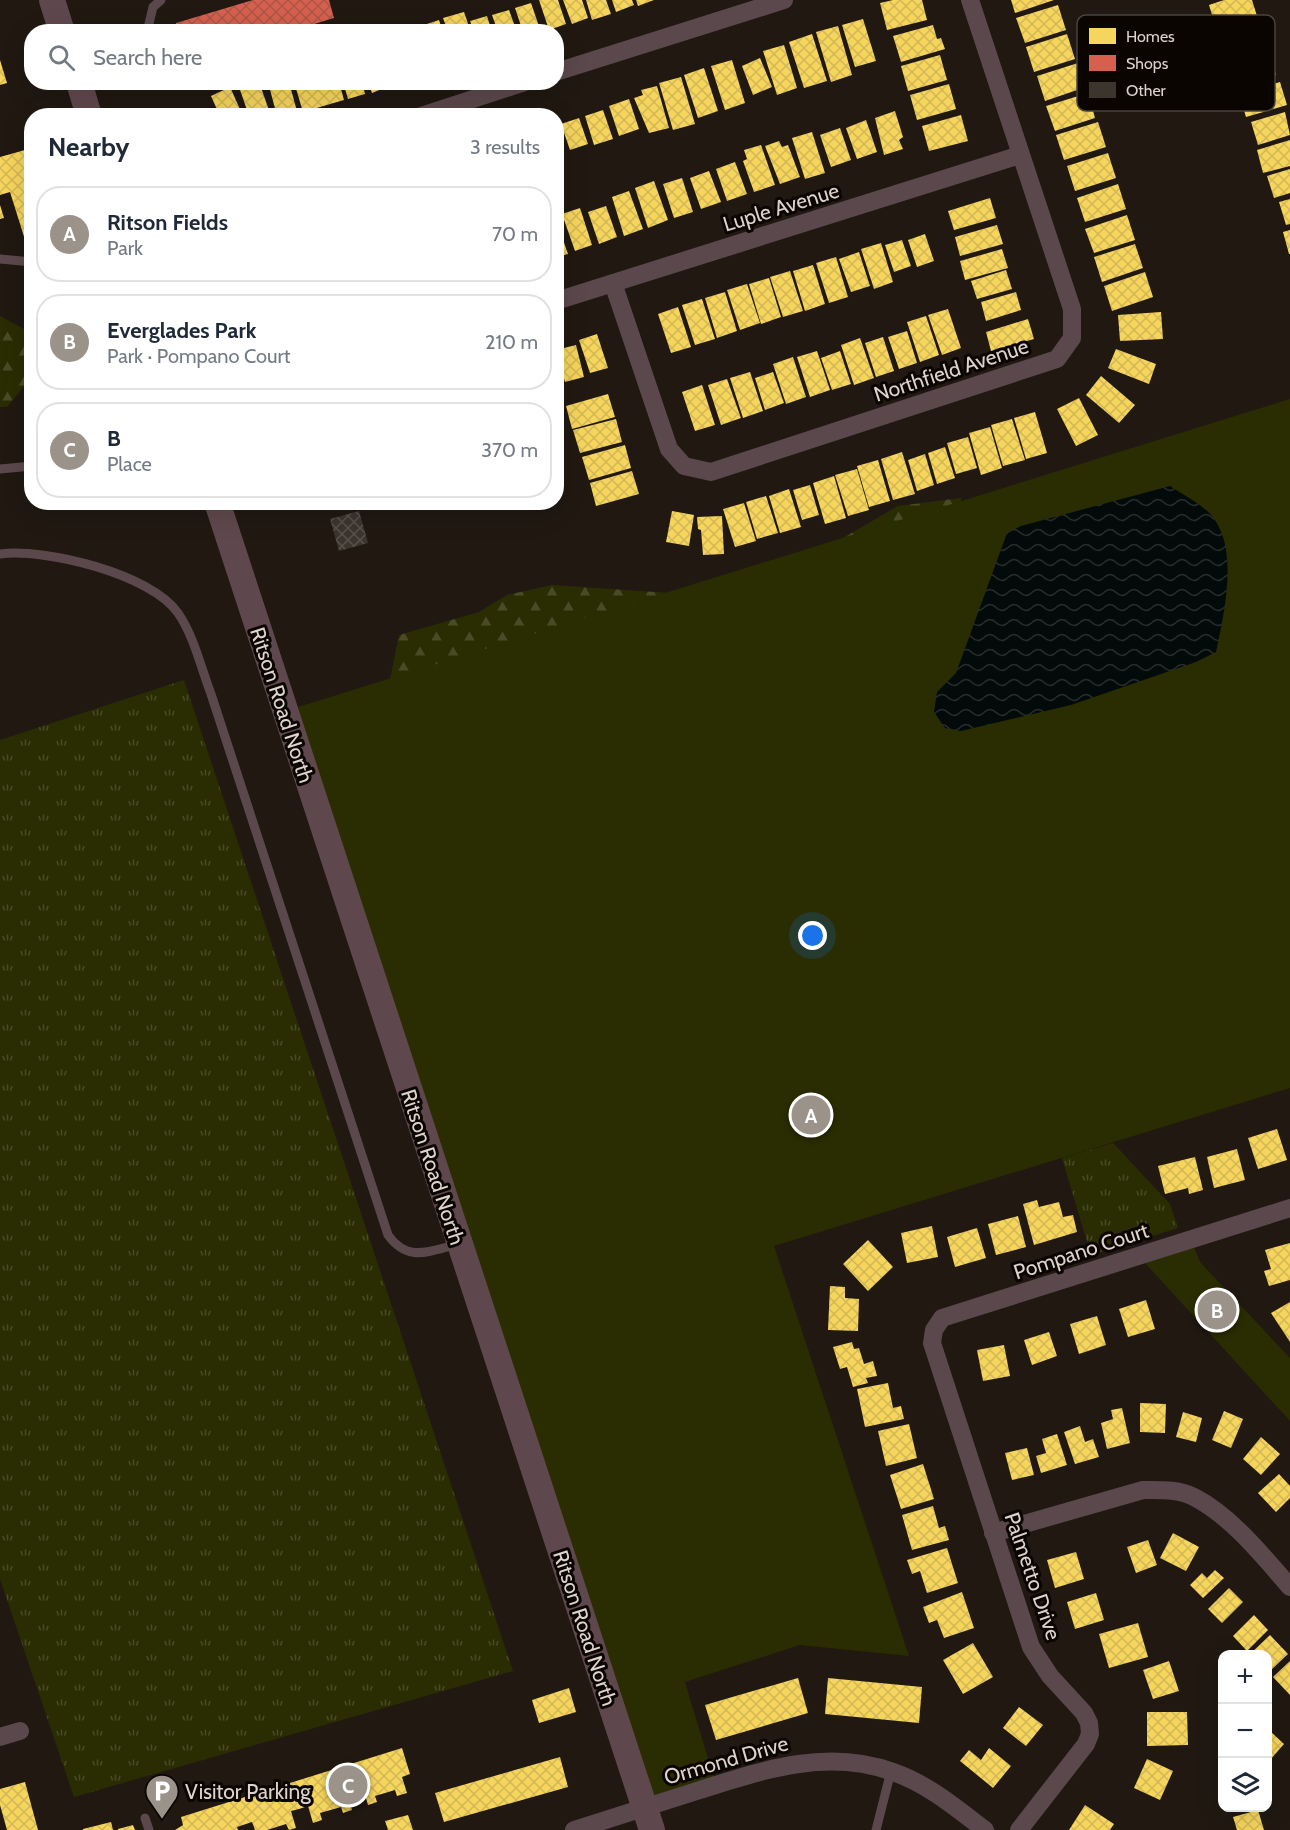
<!DOCTYPE html>
<meta charset="utf-8">
<style>
:root{--surface:#fff;--page:#f2f2f3;--text:#1f2937;--muted:#747a83;--line:#e0e1e3;--accent:#9b928a}
body{margin:0;font-family:Cabin,sans-serif;background:var(--page);color:var(--text)}
.controls{position:absolute;right:18px;bottom:18px;display:grid;overflow:hidden;border-radius:12px;box-shadow:0 6px 24px #0002}
.controls button{width:54px;height:54px;display:grid;place-items:center;padding:0;border:0;border-bottom:2px solid var(--line);background:var(--surface);color:var(--text);font:30px sans-serif}
.you{position:absolute;left:813px;top:936px;width:21px;height:21px;margin:-15px;border:4px solid #fff;border-radius:50%;background:#1a73e8;box-shadow:0 0 0 9px #1a73e833}
.badge{display:grid;place-items:center;width:39px;height:39px;border-radius:50%;background:var(--accent);color:#fff;font-size:20px;font-weight:700}
.pin{position:absolute;translate:-50% -50%;border:3px solid #fff;box-shadow:0 2px 6px #0006}
.list{margin:0;padding:0;list-style:none}
h2{display:flex;justify-content:space-between;align-items:center;height:78px;margin:0;padding:0 24px;font-size:26px}
h2 small{font-size:20px;font-weight:400;color:var(--muted)}
.list li{display:grid;grid-template-columns:39px 1fr auto;gap:18px;align-items:center;box-sizing:border-box;height:96px;margin:0 12px 12px;padding:0 12px;border:2px solid var(--line);border-radius:24px}
.list b{display:block;font-size:22px;white-space:nowrap}
.list p{margin:0;font-size:20px;white-space:nowrap;color:var(--muted)}
.list em{font-size:20px;font-style:normal;color:var(--muted)}
.icon{flex:none;width:33px;height:33px;fill:none;stroke:currentColor;stroke-width:2;stroke-linecap:round;stroke-linejoin:round}
.map{position:relative;flex:none;width:1290px;height:1830px;overflow:hidden}
.search{position:absolute;background:var(--surface);box-shadow:0 6px 24px #0002;left:24px;top:24px;width:540px;height:66px;display:flex;align-items:center;gap:15px;box-sizing:border-box;padding:0 21px;border-radius:24px;color:var(--muted);font-size:22px}
.panel{position:absolute;background:var(--surface);box-shadow:0 6px 24px #0002;left:24px;top:108px;width:540px;height:402px;border-radius:24px}
.map>svg:first-child{display:block}
.grass{fill:url(#grass-tufts)}
.forest{fill:url(#forest-firs)}
.green{fill:#2a2d02}
.water{fill:url(#water-waves)}
.homes{fill:url(#homes-cross-hatch)}
.shops{fill:url(#shops-cross-hatch)}
.building{fill:url(#building-cross-hatch)}
.lines{fill:none;stroke-linecap:round;stroke-linejoin:round}
.service{stroke:#5b484c;stroke-width:9}
.minor{stroke:#5b484c;stroke-width:18}
.secondary{stroke:#5f484d;stroke-width:26}
.labels{text-anchor:middle;dominant-baseline:central;stroke-width:6;stroke-linejoin:round;paint-order:stroke}
.street-label{font-size:21px;fill:#ddd3cb;stroke:#0b0502}
.poi-label{font-size:21px;fill:#ddd3cb;stroke:#0b0502;text-anchor:start}
.key{fill:#0b0502;stroke:#4a433e;stroke-width:1.5}
.key-label{font-size:16px;fill:#ddd3cb}
</style>
<div class="map">
<svg width="1290" height="1830" viewBox="0 0 1290 1830">
<defs>
<pattern id="grass-tufts" width="24" height="20" patternUnits="userSpaceOnUse" patternTransform="scale(1.5)"><rect width="24" height="20" fill="#2a2d02"/><path d="M3 7l-1-3M5 7V3M7 7l1-3M15 17l-1-3M17 17v-4M19 17l1-3" fill="none" stroke="#484b26"/></pattern>
<pattern id="forest-firs" width="22" height="20" patternUnits="userSpaceOnUse" patternTransform="scale(1.5)"><rect width="22" height="20" fill="#2a2d02"/><path d="M5 1l3.5 6h-7zM16 11l3.5 6h-7z" fill="#484b26"/></pattern>
<pattern id="water-waves" width="16" height="10" patternUnits="userSpaceOnUse" patternTransform="scale(1.5)"><rect width="16" height="10" fill="#030a0a"/><path d="M0 5q4-4 8 0t8 0" fill="none" stroke="#272d2c"/></pattern>
<pattern id="homes-cross-hatch" width="8" height="8" patternUnits="userSpaceOnUse" patternTransform="scale(1.5)"><rect width="8" height="8" fill="#f6d55c"/><path d="M0 0l8 8M0 8l8-8" fill="none" stroke="#d2b756"/></pattern>
<pattern id="shops-cross-hatch" width="8" height="8" patternUnits="userSpaceOnUse" patternTransform="scale(1.5)"><rect width="8" height="8" fill="#d6604d"/><path d="M0 0l8 8M0 8l8-8" fill="none" stroke="#aa5648"/></pattern>
<pattern id="building-cross-hatch" width="8" height="8" patternUnits="userSpaceOnUse" patternTransform="scale(1.5)"><rect width="8" height="8" fill="#3b352e"/><path d="M0 0l8 8M0 8l8-8" fill="none" stroke="#57514b"/></pattern>
</defs>
<rect width="100%" height="100%" fill="#201811"/>
<g class="grass">
<polygon points="184,680 513,1671 74,1797 0,1579 0,740"/>
<polygon points="1113,1143 1170,1204 1178,1228 1091,1255 1062,1158"/>
</g>
<g class="forest">
<polygon points="0,316 24,329 31,378 7,407 0,407"/>
<polygon points="961,498 968,567 388,689 399,635 479,612 507,595 552,585 699,595 831,545 898,506"/>
</g>
<g class="green">
<polygon points="1290,399 1290,1088 774,1246 909,1656 800,1645 685,1682 716,1785 645,1807 459,1244 298,707"/>
<polygon points="1194,1247 1200,1262 1290,1358 1290,1421 1145,1263"/>
</g>
<path class="water" d="M 1170,486 C 1183,495 1206,506 1215,520 C 1238,554 1224,614 1216,652 L 1196,662 L 1071,705 L 961,731 L 945,728 L 934,712 L 937,692 L 956,673 L 1007,533 L 1021,526 Z"/>
<g class="homes">
<polygon points="539,0 558,0 566,24 549,30"/>
<polygon points="563,0 582,0 588,18 572,24"/>
<polygon points="586,0 606,0 611,14 592,20"/>
<polygon points="612,0 632,0 634,5 616,12"/>
<polygon points="636,0 654,0 638,6"/>
<polygon points="893,0 922,0 927,20 887,30 880,3"/>
<polygon points="1011,0 1054,0 1015,13"/>
<polygon points="1224,0 1252,0 1257,16 1216,28 1209,5"/>
<polygon points="531,3 541,32 523,32 515,8"/>
<polygon points="1058,5 1066,30 1025,43 1016,18"/>
<polygon points="509,10 517,32 498,32 492,15"/>
<polygon points="464,12 471,32 448,32 443,18"/>
<polygon points="487,16 492,32 474,32 470,21"/>
<polygon points="863,19 876,61 855,67 842,25"/>
<polygon points="439,20 443,32 406,32 406,31"/>
<polygon points="933,25 937,39 941,38 945,49 901,62 893,36"/>
<polygon points="838,26 852,75 831,82 816,32"/>
<polygon points="812,34 827,81 804,88 789,42"/>
<polygon points="1067,34 1075,59 1034,72 1026,47"/>
<polygon points="784,45 797,88 777,95 763,51"/>
<polygon points="1269,52 1276,75 1234,87 1228,64"/>
<polygon points="940,55 947,80 908,91 901,66"/>
<polygon points="760,58 772,87 753,95 742,66"/>
<polygon points="0,60 7,83 0,85"/>
<polygon points="732,60 745,103 725,110 711,66"/>
<polygon points="1078,63 1086,87 1045,101 1037,76"/>
<polygon points="704,68 718,111 698,118 684,75"/>
<polygon points="681,77 695,124 673,130 659,83"/>
<polygon points="244,82 259,82 271,116 249,116 238,84"/>
<polygon points="268,82 289,82 298,115 277,116"/>
<polygon points="294,82 339,82 344,100 303,112"/>
<polygon points="343,82 362,82 365,94 348,99"/>
<polygon points="368,82 387,82 389,86 372,93"/>
<polygon points="1280,82 1287,105 1246,117 1239,94"/>
<polygon points="949,84 956,109 917,120 910,95"/>
<polygon points="657,86 669,128 649,133 634,98 643,95 641,90"/>
<polygon points="230,87 243,116 220,116 211,96"/>
<polygon points="1088,93 1095,118 1055,131 1046,106"/>
<polygon points="629,99 639,129 619,136 609,106"/>
<polygon points="603,110 613,139 594,145 585,116"/>
<polygon points="895,111 903,137 899,140 903,149 884,155 875,118"/>
<polygon points="1285,112 1290,135 1258,145 1251,122"/>
<polygon points="961,115 968,141 929,151 922,126"/>
<polygon points="579,118 588,144 570,150 561,124"/>
<polygon points="866,120 877,152 857,159 846,128"/>
<polygon points="1098,122 1106,147 1064,160 1056,135"/>
<polygon points="840,128 851,160 831,167 820,135"/>
<polygon points="812,132 825,173 805,179 792,138"/>
<polygon points="556,137 563,155 556,157"/>
<polygon points="1290,140 1290,166 1263,173 1257,150"/>
<polygon points="779,141 782,147 788,145 800,177 780,184 765,146"/>
<polygon points="761,145 775,185 754,192 743,161 747,159 744,150"/>
<polygon points="32,148 32,241 26,243 10,192 0,195 0,157"/>
<polygon points="1108,153 1116,178 1075,191 1067,166"/>
<polygon points="735,162 747,194 727,201 716,169"/>
<polygon points="1290,169 1290,193 1274,198 1267,176"/>
<polygon points="709,171 721,202 701,209 690,178"/>
<polygon points="682,178 693,212 674,218 663,184"/>
<polygon points="654,181 668,220 648,228 635,188"/>
<polygon points="1118,184 1126,209 1085,222 1077,198"/>
<polygon points="629,191 643,229 624,236 612,197"/>
<polygon points="990,198 996,218 954,230 948,211"/>
<polygon points="1290,199 1290,224 1286,225 1279,202"/>
<polygon points="0,205 4,218 0,219"/>
<polygon points="606,206 617,237 599,244 588,212"/>
<polygon points="580,208 592,245 575,251 562,214"/>
<polygon points="1127,215 1135,240 1094,253 1085,229"/>
<polygon points="556,220 568,254 556,257"/>
<polygon points="997,225 1003,244 960,256 955,237"/>
<polygon points="1290,230 1290,254 1289,254 1283,232"/>
<polygon points="925,234 934,261 917,267 908,240"/>
<polygon points="902,240 911,266 894,272 885,245"/>
<polygon points="881,243 893,282 874,289 861,249"/>
<polygon points="1135,244 1143,268 1102,282 1094,257"/>
<polygon points="1002,249 1008,268 965,280 960,261"/>
<polygon points="859,252 870,286 851,292 839,259"/>
<polygon points="836,257 848,297 829,303 816,263"/>
<polygon points="813,265 825,304 805,311 793,271"/>
<polygon points="1006,270 1012,289 977,299 971,281"/>
<polygon points="790,271 803,311 783,317 770,277"/>
<polygon points="1145,272 1153,297 1112,311 1104,286"/>
<polygon points="769,278 781,317 761,324 749,284"/>
<polygon points="747,284 760,323 740,330 727,290"/>
<polygon points="725,292 737,331 717,338 705,298"/>
<polygon points="1016,292 1021,310 986,321 981,302"/>
<polygon points="702,299 715,339 695,345 682,305"/>
<polygon points="678,307 691,347 671,353 658,314"/>
<polygon points="948,309 961,348 942,355 928,315"/>
<polygon points="1161,312 1163,339 1120,341 1118,315"/>
<polygon points="926,316 939,355 920,362 907,322"/>
<polygon points="1028,319 1034,339 991,351 986,332"/>
<polygon points="907,331 917,363 899,369 888,337"/>
<polygon points="597,334 608,368 590,373 579,340"/>
<polygon points="883,337 894,371 876,377 865,343"/>
<polygon points="860,338 874,378 854,385 841,345"/>
<polygon points="576,345 584,377 565,382 556,350"/>
<polygon points="1116,349 1156,364 1149,384 1108,368"/>
<polygon points="817,351 830,390 810,397 797,357"/>
<polygon points="840,351 851,384 832,390 821,358"/>
<polygon points="793,357 806,397 786,404 773,364"/>
<polygon points="750,372 763,411 743,418 730,378"/>
<polygon points="773,372 784,403 765,410 755,378"/>
<polygon points="1101,376 1135,405 1119,423 1086,395"/>
<polygon points="727,379 741,418 721,425 708,385"/>
<polygon points="702,385 715,425 695,431 682,392"/>
<polygon points="608,394 615,417 572,429 566,406"/>
<polygon points="1079,398 1098,435 1076,446 1057,409"/>
<polygon points="1035,412 1047,453 1026,459 1014,418"/>
<polygon points="616,419 622,442 580,453 573,430"/>
<polygon points="1012,419 1025,460 1003,466 991,425"/>
<polygon points="990,427 1002,468 981,475 969,433"/>
<polygon points="968,437 977,468 956,474 947,443"/>
<polygon points="625,445 631,468 589,480 582,457"/>
<polygon points="945,447 955,478 937,484 928,453"/>
<polygon points="902,452 915,494 893,500 881,459"/>
<polygon points="925,454 934,485 917,491 908,460"/>
<polygon points="878,460 890,501 869,507 857,466"/>
<polygon points="857,469 869,510 848,516 835,475"/>
<polygon points="632,471 639,494 596,506 590,483"/>
<polygon points="834,476 846,518 825,524 813,483"/>
<polygon points="810,485 819,515 802,520 793,490"/>
<polygon points="789,489 801,527 780,533 769,496"/>
<polygon points="766,496 778,533 757,539 746,502"/>
<polygon points="744,503 756,541 735,547 723,509"/>
<polygon points="672,511 694,515 689,546 666,542"/>
<polygon points="722,516 724,554 703,555 701,530 698,529 697,517"/>
<polygon points="1277,1129 1287,1160 1258,1169 1248,1138"/>
<polygon points="1237,1149 1245,1180 1214,1188 1207,1157"/>
<polygon points="1195,1157 1203,1190 1189,1194 1188,1188 1165,1194 1158,1166"/>
<polygon points="1037,1200 1039,1207 1059,1202 1063,1217 1073,1215 1077,1232 1034,1245 1023,1204"/>
<polygon points="1018,1216 1026,1247 996,1255 988,1224"/>
<polygon points="932,1226 938,1257 907,1263 901,1233"/>
<polygon points="977,1228 986,1258 955,1267 947,1237"/>
<polygon points="868,1240 893,1267 868,1291 843,1264"/>
<polygon points="1290,1243 1290,1280 1269,1286 1264,1271 1271,1269 1265,1250"/>
<polygon points="830,1286 845,1287 845,1298 859,1299 858,1331 828,1330"/>
<polygon points="1146,1300 1155,1329 1128,1337 1119,1309"/>
<polygon points="1290,1302 1290,1342 1271,1313"/>
<polygon points="1097,1316 1106,1345 1079,1354 1070,1324"/>
<polygon points="1049,1332 1057,1356 1032,1365 1024,1340"/>
<polygon points="852,1342 854,1349 859,1348 864,1364 873,1361 877,1376 866,1378 868,1383 853,1387 847,1367 840,1369 833,1347"/>
<polygon points="1004,1345 1010,1376 983,1381 977,1350"/>
<polygon points="888,1383 893,1408 901,1406 904,1419 865,1427 857,1389"/>
<polygon points="1140,1403 1166,1404 1165,1433 1140,1432"/>
<polygon points="1122,1408 1130,1443 1107,1449 1101,1423 1113,1419 1111,1410"/>
<polygon points="1224,1411 1243,1419 1231,1448 1212,1440"/>
<polygon points="1183,1412 1202,1418 1196,1442 1176,1437"/>
<polygon points="909,1424 917,1458 886,1466 878,1431"/>
<polygon points="1080,1426 1085,1442 1093,1439 1099,1457 1075,1464 1064,1432"/>
<polygon points="1057,1434 1067,1465 1041,1473 1036,1456 1046,1453 1042,1439"/>
<polygon points="1261,1437 1280,1454 1261,1475 1243,1459"/>
<polygon points="1027,1448 1034,1475 1012,1480 1005,1453"/>
<polygon points="923,1464 934,1499 901,1509 890,1475"/>
<polygon points="1279,1474 1290,1486 1290,1498 1276,1512 1258,1493"/>
<polygon points="933,1506 939,1528 945,1526 949,1540 912,1550 902,1515"/>
<polygon points="1173,1533 1199,1547 1186,1571 1160,1558"/>
<polygon points="1148,1540 1157,1565 1136,1573 1127,1547"/>
<polygon points="947,1548 958,1583 927,1593 920,1571 912,1574 907,1560"/>
<polygon points="1076,1552 1084,1579 1055,1588 1047,1560"/>
<polygon points="1215,1570 1224,1578 1203,1598 1190,1585 1202,1573 1207,1578"/>
<polygon points="1229,1588 1243,1602 1222,1623 1208,1609"/>
<polygon points="962,1592 974,1628 944,1638 937,1620 929,1623 923,1607"/>
<polygon points="1096,1593 1104,1620 1075,1629 1067,1602"/>
<polygon points="1254,1615 1268,1630 1247,1651 1233,1636"/>
<polygon points="1138,1623 1148,1657 1109,1668 1099,1634"/>
<polygon points="1270,1635 1288,1654 1268,1673 1268,1654 1250,1654"/>
<polygon points="973,1643 993,1677 963,1694 943,1660"/>
<polygon points="1169,1661 1179,1691 1153,1699 1143,1670"/>
<polygon points="1290,1661 1290,1695 1273,1677"/>
<polygon points="798,1678 808,1713 716,1740 705,1705"/>
<polygon points="828,1678 922,1687 919,1723 825,1714"/>
<polygon points="569,1688 576,1712 539,1723 532,1700"/>
<polygon points="1019,1707 1043,1725 1026,1746 1003,1728"/>
<polygon points="1147,1712 1187,1712 1188,1745 1147,1746"/>
<polygon points="1268,1729 1284,1744 1270,1760 1268,1758"/>
<polygon points="402,1748 410,1774 402,1777 407,1793 397,1796 395,1790 375,1796 377,1802 368,1805 363,1788 347,1793 352,1810 343,1813 341,1807 320,1813 322,1820 313,1823 308,1806 299,1809 291,1811 296,1828 289,1830 286,1824 267,1830 255,1830 252,1822 237,1827 238,1830 175,1830 183,1825 181,1817"/>
<polygon points="989,1748 1011,1766 993,1788 960,1761 969,1750 981,1760"/>
<polygon points="560,1757 568,1787 444,1822 435,1793"/>
<polygon points="1147,1759 1173,1771 1160,1800 1134,1788"/>
<polygon points="25,1782 38,1830 7,1830 0,1805 0,1789"/>
<polygon points="1085,1805 1114,1824 1110,1830 1069,1830"/>
<polygon points="1258,1810 1264,1830 1237,1830 1233,1817"/>
<polygon points="408,1815 413,1830 388,1830 385,1821"/>
<polygon points="111,1822 113,1830 83,1830 83,1829"/>
<polygon points="133,1825 135,1830 118,1830 118,1829"/>
</g>
<polygon class="shops" points="253,0 329,0 334,18 288,32 175,32 176,23"/>
<polygon class="building" points="359,511 368,543 339,551 330,519"/>
<g class="lines">
<g class="service">
<polyline points="147,32 153,7 161,0"/>
<polyline points="0,259 32,262"/>
<polyline points="0,469 32,466"/>
<path d="M 0,554 C 46,548 151,574 178,613 C 194,636 201,668 211,694 L 388,1235 C 408,1263 429,1251 459,1244"/>
<polyline points="145,1818 149,1830"/>
<polyline points="876,1830 891,1771"/>
</g>
<g class="minor">
<polyline points="556,72 784,0"/>
<polyline points="421,116 525,82"/>
<polyline points="613,283 669,449 684,466 711,472 1057,359 1072,338 1072,309 970,0"/>
<polyline points="556,301 1020,155"/>
<path d="M 993,1533 L 1143,1490 C 1160,1490 1179,1489 1194,1497 C 1231,1516 1263,1556 1290,1587"/>
<polyline points="0,1737 20,1731"/>
<path d="M 574,1830 C 616,1817 658,1803 700,1790 C 763,1770 827,1748 893,1772 C 928,1784 956,1808 985,1830"/>
<polyline points="1019,1830 1086,1744 1090,1734 1089,1723 1084,1713 1050,1676 1031,1647 932,1343 934,1330 942,1318 1290,1208"/>
</g>
<g class="secondary">
<polyline points="52,0 62,32"/>
<polyline points="79,82 89,116"/>
<polyline points="217,502 652,1830"/>
</g>
</g>
<defs>
<g id="parking-pin" transform="scale(1.725)"><path d="M0 17L-7.5 6A9.5 9.5 0 1 1 7.5 6Z" fill="#9b928a" stroke="#0b0502"/><path d="M-3.5-5.5H1a3.5 3.5 0 0 1 0 7H-1V5.5H-3.5ZM-1-3.4V-.6H.8a1.4 1.4 0 0 0 0-2.8Z" fill="#fff"/></g>
</defs>
<g fill-rule="evenodd">
<use href="#parking-pin" x="162" y="1791"/>
</g>
<g class="labels">
<g class="street-label">
<text transform="translate(781 207) rotate(-17)">Luple Avenue</text>
<text transform="translate(951 370) rotate(-18)">Northfield Avenue</text>
<text transform="translate(282 705) rotate(72)">Ritson Road North</text>
<text transform="translate(433 1167) rotate(72)">Ritson Road North</text>
<text transform="translate(1081 1251) rotate(-18)">Pompano Court</text>
<text transform="translate(1033 1576) rotate(71)">Palmetto Drive</text>
<text transform="translate(585 1628) rotate(72)">Ritson Road North</text>
<text transform="translate(726 1760) rotate(-16)">Ormond Drive</text>
</g>
<g class="poi-label">
<text x="185" y="1791">Visitor Parking</text>
</g>
</g>
<rect x="1077" y="15" width="198" height="96" rx="9" class="key"/>
<rect x="1089" y="28" width="27" height="16" fill="#f6d55c"/>
<rect x="1089" y="55" width="27" height="16" fill="#d6604d"/>
<rect x="1089" y="82" width="27" height="16" fill="#3b352e"/>
<g class="key-label">
<text x="1126" y="42">Homes</text>
<text x="1126" y="69">Shops</text>
<text x="1126" y="96">Other</text>
</g>
</svg>
<div class="controls">
<button>+</button>
<button>−</button>
<button><svg class="icon" aria-label="layers" viewBox="0 0 24 24"><path d="M12 4l9 5-9 5-9-5zM3 14l9 5 9-5"/></svg></button>
</div>
<div class="you"></div>
<div class="pin badge" style="left:811px;top:1115px">A</div>
<div class="pin badge" style="left:1217px;top:1310px">B</div>
<div class="pin badge" style="left:348px;top:1785px">C</div>
<div class="search"><svg class="icon" aria-label="search" viewBox="0 0 24 24"><circle cx="10" cy="10" r="6"/><path d="M15 15l6 6"/></svg>Search here</div>
<section class="panel">
<h2>Nearby<small>3 results</small></h2>
<ul class="list">
<li><span class="badge">A</span><div><b>Ritson Fields</b><p>Park</p></div><em>70 m</em></li>
<li><span class="badge">B</span><div><b>Everglades Park</b><p>Park · Pompano Court</p></div><em>210 m</em></li>
<li><span class="badge">C</span><div><b>B</b><p>Place</p></div><em>370 m</em></li>
</ul>
</section>
</div>
